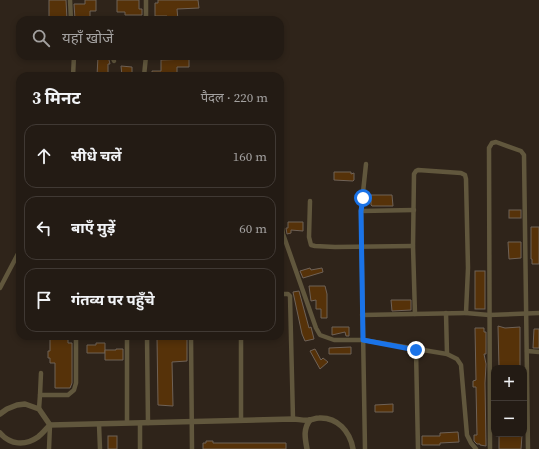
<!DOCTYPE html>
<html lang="hi">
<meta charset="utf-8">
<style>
:root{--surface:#231b14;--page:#2b241d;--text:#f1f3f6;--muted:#a3a1a0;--line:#403934}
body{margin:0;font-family:"Source Serif 4","Noto Sans Devanagari",serif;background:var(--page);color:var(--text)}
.controls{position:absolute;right:12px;bottom:12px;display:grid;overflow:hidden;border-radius:8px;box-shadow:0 2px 6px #0003}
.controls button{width:36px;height:36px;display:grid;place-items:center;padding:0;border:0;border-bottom:1px solid var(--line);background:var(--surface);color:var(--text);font:20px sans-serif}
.stop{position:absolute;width:12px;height:12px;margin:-9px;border:3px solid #1a73e8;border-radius:50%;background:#fff}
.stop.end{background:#1a73e8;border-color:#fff;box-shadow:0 1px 4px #0008}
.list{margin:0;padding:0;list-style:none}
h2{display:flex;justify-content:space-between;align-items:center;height:52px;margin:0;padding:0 16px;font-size:17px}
h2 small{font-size:13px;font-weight:400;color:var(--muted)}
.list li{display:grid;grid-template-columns:26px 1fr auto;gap:12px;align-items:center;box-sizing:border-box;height:64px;margin:0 8px 8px;padding:0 8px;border:1px solid var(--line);border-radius:12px}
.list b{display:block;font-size:15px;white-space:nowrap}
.list em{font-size:13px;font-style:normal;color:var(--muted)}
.icon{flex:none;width:22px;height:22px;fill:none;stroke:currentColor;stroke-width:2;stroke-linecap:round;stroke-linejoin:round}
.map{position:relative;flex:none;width:539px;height:449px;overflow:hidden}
.search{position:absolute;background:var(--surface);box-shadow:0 2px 6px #0003;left:16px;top:16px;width:268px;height:44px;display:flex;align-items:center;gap:10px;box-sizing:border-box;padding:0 14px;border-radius:12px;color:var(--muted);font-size:15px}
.panel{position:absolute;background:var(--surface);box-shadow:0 2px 6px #0003;left:16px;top:72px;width:268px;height:268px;border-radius:12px}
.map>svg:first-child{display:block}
.building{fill:#563209;stroke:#6f6257}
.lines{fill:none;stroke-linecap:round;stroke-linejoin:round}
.minor{stroke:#61573d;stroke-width:4.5}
.tertiary{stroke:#61573d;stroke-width:5.5}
.route{stroke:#1a73e8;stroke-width:5}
</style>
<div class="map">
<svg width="539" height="449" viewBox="0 0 539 449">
<rect width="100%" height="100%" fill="#2f241a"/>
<g class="building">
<polygon points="49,0 66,0 67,20 51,20 51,17 49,17"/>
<polygon points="85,0 96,0 96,11 90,11 90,19 75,19 74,4 85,4"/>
<polygon points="117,0 139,0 139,9 142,9 142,15 125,15 125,12 117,12"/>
<polygon points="158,0 198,0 199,8 177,9 178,20 167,20 167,16 155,16 155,3 158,3"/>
<polygon points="98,56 108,56 110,64 108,64 108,76 97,76"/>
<polygon points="189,59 189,67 177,67 177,76 152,76 152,71 161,71 161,60"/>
<polygon points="121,66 132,67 132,76 122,76"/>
<polygon points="334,172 351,172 351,174 354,173 354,180 353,181 334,180"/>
<polygon points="371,195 392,195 393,206 372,206 371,205"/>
<rect x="509" y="210" width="12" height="8"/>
<polygon points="288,222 303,222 303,231 291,230 291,233 287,234 286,228 288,228"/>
<polygon points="531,227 539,227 539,264 532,264 532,259 531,259"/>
<polygon points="508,242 521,242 521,258 509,259"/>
<polygon points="310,268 311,270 322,268 323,272 303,278 300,271"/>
<rect x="475" y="271" width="10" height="38"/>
<polygon points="309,286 325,286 327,294 327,318 321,318 321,309 316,309 316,300 311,301"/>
<polygon points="299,291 309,328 311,327 314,339 305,341 302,334 293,292"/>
<polygon points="391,300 411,300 411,310 392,311"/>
<polygon points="498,326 505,328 520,327 520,368 499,368"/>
<polygon points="332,327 349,327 349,336 346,336 345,332 332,335"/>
<polygon points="475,328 484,328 484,332 486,332 486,354 484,354 486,364 485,383 486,446 480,445 480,444 477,444 474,441 474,435 477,435 476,387 473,387 473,381 476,380"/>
<polygon points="534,329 539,329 539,348 533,348"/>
<polygon points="184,336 184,338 187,338 187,361 172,362 173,406 158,405 157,337"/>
<polygon points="50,337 57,337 57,339 68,339 68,343 72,343 72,383 70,388 55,388 55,363 50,363 50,358 48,358 48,351 50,351"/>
<polygon points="96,343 105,343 105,353 87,353 87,345 96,345"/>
<polygon points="351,347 351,354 329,354 329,348"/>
<polygon points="116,349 123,349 123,360 105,360 105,350 116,350"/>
<polygon points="315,349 321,360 323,358 328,362 320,369 310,351"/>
<polygon points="393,404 393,412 375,412 375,405"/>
<polygon points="458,432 459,442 440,443 440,445 422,445 422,436 440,436 440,433"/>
<polygon points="499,434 522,435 521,449 499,449"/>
<rect x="108" y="436" width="9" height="13"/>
<polygon points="206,441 213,441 213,443 286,443 286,449 203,449 203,443 206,443"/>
</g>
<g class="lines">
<g class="minor">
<polyline points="70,0 71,20"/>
<polyline points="146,20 146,0"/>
<polyline points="112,56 114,61"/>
<polyline points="73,76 74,56"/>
<polyline points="144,76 146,56"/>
<polyline points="310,201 309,237 311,245 315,246 335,247 413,246"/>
<polyline points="361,211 366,164"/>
<polyline points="280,218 283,234 316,328 320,335 334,340 363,340 447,354 457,359 461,365 467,435 471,443 476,449"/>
<polyline points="0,288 20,250"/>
<polyline points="280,294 288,294 290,296 293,419"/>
<polyline points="446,313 447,354"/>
<polyline points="415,314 413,246 414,174 416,171 418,170 461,173 465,175 466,179 468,268 466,313 489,315 539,313"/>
<polyline points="362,315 466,313"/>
<polyline points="127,336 127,423"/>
<polyline points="147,336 148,423"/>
<polyline points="191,336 192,449"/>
<polyline points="241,336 241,420"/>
<polyline points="416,350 418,449"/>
<polyline points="527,351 539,352"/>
<polyline points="40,395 41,373"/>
<polyline points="39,409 40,395 68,395 74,390 76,383 76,336"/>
<polyline points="140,423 140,449"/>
<polyline points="99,424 100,449"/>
<polyline points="49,449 50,425"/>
<polyline points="365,449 361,211 414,210"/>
<polyline points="490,449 489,148 492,143 496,142 521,151 524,155 528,449"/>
</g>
<g class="tertiary">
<polyline points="0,414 7,409 17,405 25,404 39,409 50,425"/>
<path d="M 0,433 C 10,445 25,446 38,437 C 42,434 46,429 50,425 L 293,419 C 298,419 304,421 309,420 C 312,420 315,418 319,418 C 337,417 350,431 353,449"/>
<path d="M 307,449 C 305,438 303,429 310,420"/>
</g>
</g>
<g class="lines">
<polyline class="route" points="363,198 361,211 363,340 416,350"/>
</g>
</svg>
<div class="controls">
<button>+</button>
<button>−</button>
</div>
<div class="stop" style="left:363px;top:198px"></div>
<div class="stop end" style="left:416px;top:350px"></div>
<div class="search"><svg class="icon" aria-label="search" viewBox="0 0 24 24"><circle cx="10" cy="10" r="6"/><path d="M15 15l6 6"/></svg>यहाँ खोजें</div>
<section class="panel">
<h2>3 मिनट<small>पैदल · 220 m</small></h2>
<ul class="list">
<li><svg class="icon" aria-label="ahead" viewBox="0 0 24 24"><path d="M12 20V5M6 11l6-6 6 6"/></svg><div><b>सीधे चलें</b></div><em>160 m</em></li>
<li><svg class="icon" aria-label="left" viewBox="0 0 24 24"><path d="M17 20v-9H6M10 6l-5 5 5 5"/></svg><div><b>बाएँ मुड़ें</b></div><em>60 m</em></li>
<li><svg class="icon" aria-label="arrive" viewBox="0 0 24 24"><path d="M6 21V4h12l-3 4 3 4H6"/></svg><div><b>गंतव्य पर पहुँचे</b></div></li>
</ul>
</section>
</div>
